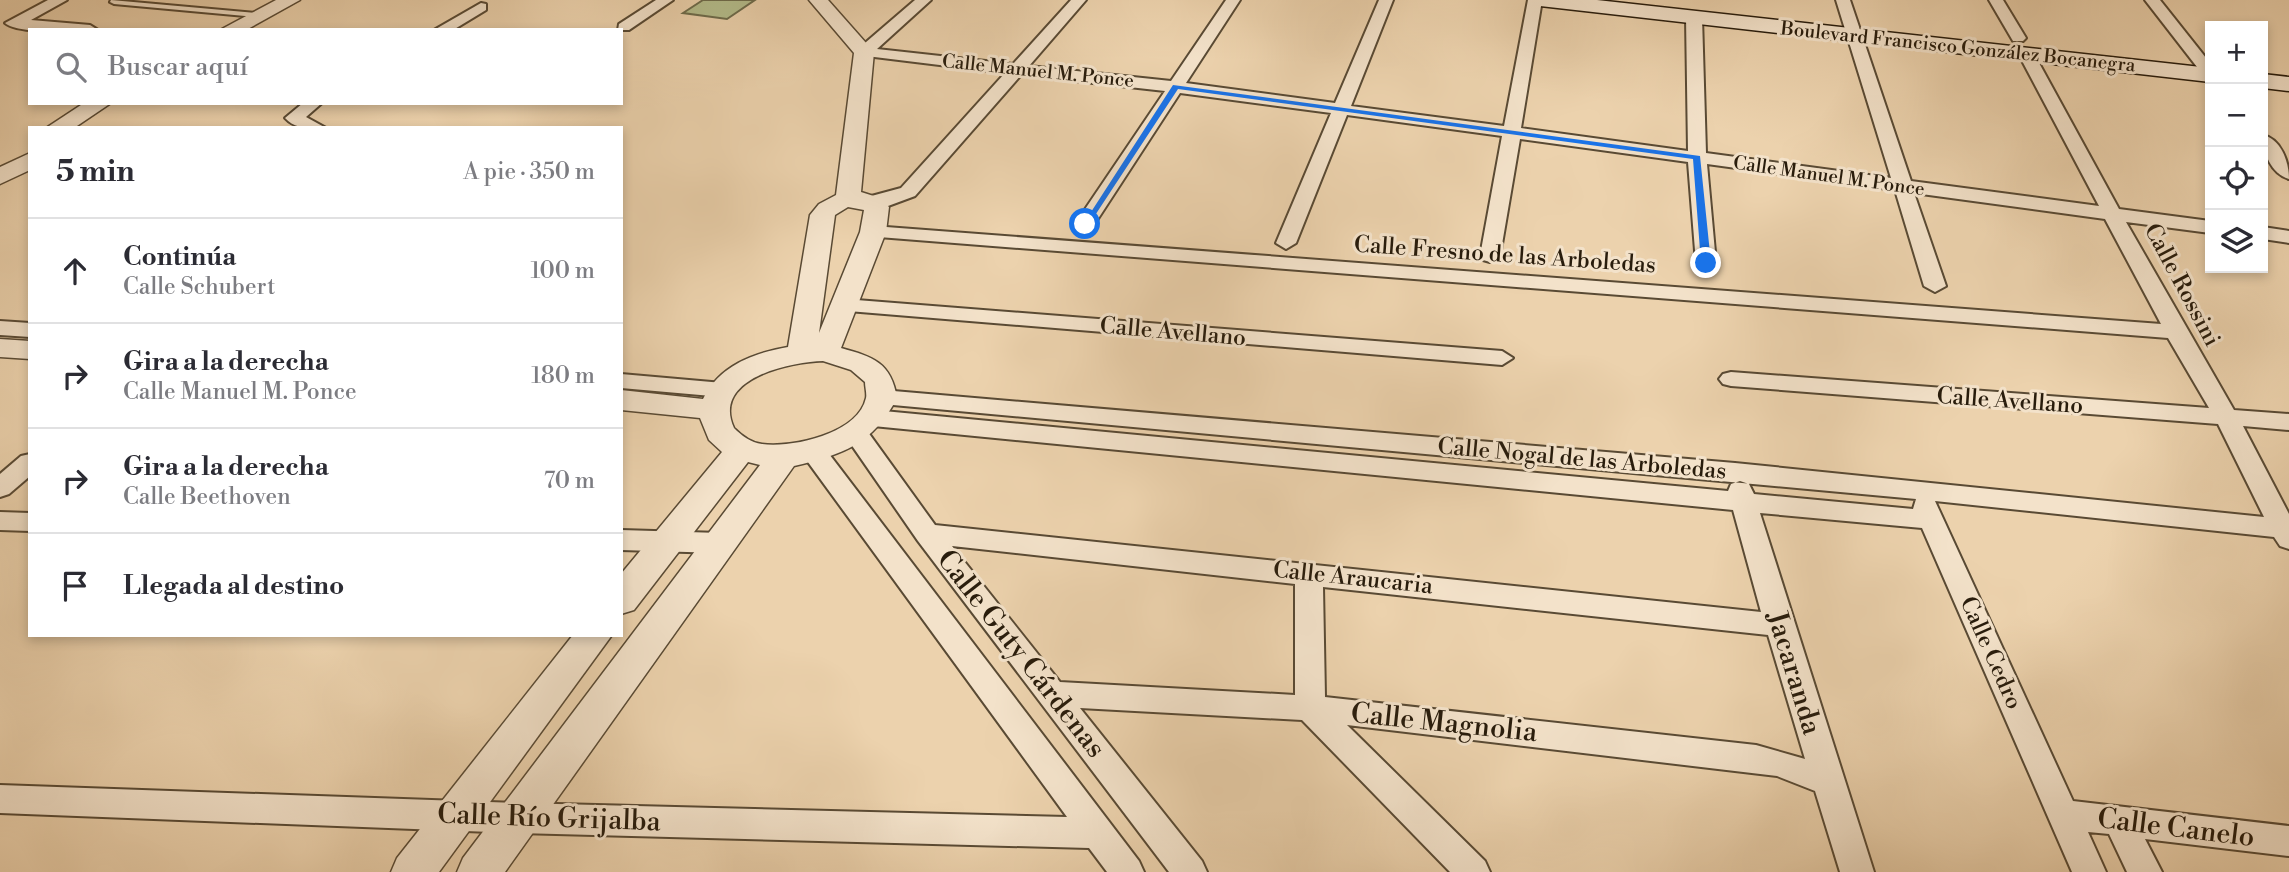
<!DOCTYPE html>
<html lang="es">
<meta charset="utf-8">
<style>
:root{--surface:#fff;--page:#f2f2f3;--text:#2b2b33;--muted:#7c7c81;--line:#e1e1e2}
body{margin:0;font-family:"Libre Bodoni",serif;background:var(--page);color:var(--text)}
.controls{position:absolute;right:21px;top:21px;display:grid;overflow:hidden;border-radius:0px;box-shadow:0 4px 10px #0003}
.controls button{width:63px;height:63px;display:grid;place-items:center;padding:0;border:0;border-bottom:2px solid var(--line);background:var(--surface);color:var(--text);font:35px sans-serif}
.stop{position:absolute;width:21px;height:21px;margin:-16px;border:5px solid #1a73e8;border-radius:50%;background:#fff}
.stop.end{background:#1a73e8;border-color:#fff;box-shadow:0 2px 7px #0008}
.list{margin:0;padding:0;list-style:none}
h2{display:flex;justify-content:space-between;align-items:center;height:91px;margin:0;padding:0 28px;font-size:30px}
h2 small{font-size:23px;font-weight:400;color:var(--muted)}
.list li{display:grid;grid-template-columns:46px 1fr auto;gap:21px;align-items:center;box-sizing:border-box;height:105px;padding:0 28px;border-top:2px solid var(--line)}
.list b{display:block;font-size:26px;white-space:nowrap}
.list p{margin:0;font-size:23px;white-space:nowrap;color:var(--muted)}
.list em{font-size:23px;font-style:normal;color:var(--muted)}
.icon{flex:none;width:38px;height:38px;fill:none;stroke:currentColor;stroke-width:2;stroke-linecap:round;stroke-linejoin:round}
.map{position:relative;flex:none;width:2289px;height:872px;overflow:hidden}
.search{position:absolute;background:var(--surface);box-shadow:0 4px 10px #0003;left:28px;top:28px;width:595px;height:77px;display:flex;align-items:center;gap:18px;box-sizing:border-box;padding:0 24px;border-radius:0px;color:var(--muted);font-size:26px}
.panel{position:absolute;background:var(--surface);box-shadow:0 4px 10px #0003;left:28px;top:126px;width:595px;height:511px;border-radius:0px}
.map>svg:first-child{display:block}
.green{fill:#b4bd8c;stroke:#6e6c4c;stroke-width:2}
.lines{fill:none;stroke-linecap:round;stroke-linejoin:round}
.service-casing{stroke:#594a34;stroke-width:4}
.minor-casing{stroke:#594a34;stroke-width:4}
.tertiary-casing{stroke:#594a34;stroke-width:3}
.secondary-casing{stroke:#281c0c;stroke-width:3}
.service{fill:#f3e2ca;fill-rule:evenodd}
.minor{fill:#f3e2ca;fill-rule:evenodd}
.tertiary{fill:#f3e2ca;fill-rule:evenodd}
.secondary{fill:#f3e2ca;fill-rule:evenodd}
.route{fill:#1a73e8}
.labels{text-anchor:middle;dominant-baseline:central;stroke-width:6;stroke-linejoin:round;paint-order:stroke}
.far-street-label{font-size:19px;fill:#281c0c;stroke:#f3e2ca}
.street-label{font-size:23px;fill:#281c0c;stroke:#f3e2ca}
.near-street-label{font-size:28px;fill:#281c0c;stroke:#f3e2ca}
</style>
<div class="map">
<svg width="2289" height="872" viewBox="0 0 2289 872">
<rect width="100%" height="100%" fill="#ecd2ad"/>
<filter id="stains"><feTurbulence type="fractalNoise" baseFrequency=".00286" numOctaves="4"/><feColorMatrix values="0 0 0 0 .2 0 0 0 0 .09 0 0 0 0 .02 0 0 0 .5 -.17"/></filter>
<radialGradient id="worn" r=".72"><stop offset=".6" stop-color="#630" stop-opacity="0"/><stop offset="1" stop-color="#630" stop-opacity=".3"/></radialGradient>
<polygon class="green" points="703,0 755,0 727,19 683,13"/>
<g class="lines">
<g class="service-casing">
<polygon id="service" points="111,0 257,13 261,15 257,17 114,4 110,2"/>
</g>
<g class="minor-casing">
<g id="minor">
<path d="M 48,0 L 67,0 L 31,20 L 90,25 L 98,30 C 77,30 19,35 5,23 Z"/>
<polygon points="656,0 673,0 629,30 618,30 619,24"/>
<path d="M 915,0 L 931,0 L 877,49 L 1013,64 L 1071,0 L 1086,0 L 1029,66 L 1171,81 L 1226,0 L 1240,0 L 1186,83 L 1335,103 L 1379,0 L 1393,0 L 1351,106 L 1504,126 L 1528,0 L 1542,0 L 1521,128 L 1688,151 L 1686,17 L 1694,12 L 1702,17 L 1706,153 L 1891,178 L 1836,0 L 1850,0 L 1911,181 L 2099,206 L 2019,55 L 2027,50 L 2033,52 L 2119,209 L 2210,221 L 2210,233 L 2126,222 L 2234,410 L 2289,414 L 2289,430 L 2243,426 L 2289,514 L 2289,549 L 2280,546 L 2274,537 L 1935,501 L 2073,801 L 2289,826 L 2289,856 L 2145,839 L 2162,872 L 2127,872 L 2109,834 L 2088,832 L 2106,872 L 2072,872 L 1922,528 L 1760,513 L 1874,872 L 1840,872 L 1815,791 L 1777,776 L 1347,725 L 1485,861 L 1490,872 L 1450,872 L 1302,720 L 1080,708 L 1202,861 L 1207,872 L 1169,872 L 918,541 L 844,434 L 847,428 L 865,428 L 935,525 L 1761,612 L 1733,510 L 873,426 L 864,423 L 861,418 L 864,413 L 873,410 L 1728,491 L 1731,484 L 1740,481 L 1749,484 L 1754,494 L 1913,509 L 1916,499 L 882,404 L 874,402 L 870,397 L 874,392 L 882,390 L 1735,463 L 2264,517 L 2218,424 L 1731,386 L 1723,384 L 1719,379 L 1723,374 L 1731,372 L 2209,408 L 2168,338 L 866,236 L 863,232 L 866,228 L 873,226 L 2161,324 L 2105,219 L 1914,193 L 1946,286 L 1935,292 L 1924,286 L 1895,190 L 1707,164 L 1716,263 L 1706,269 L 1696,263 L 1688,162 L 1520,139 L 1500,256 L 1490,262 L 1483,260 L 1480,256 L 1502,136 L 1347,115 L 1296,243 L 1286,249 L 1276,243 L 1331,113 L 1180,93 L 1092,228 L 1085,230 L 1075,224 L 1165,91 L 1021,75 L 915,196 L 888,206 L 864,206 L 861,202 L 864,198 L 901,188 L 1005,73 L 858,55 L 858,49 ZM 952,546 L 1295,584 L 1295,695 L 1060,682 ZM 1323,587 L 1768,635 L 1805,759 L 1756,745 L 1325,697 Z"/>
<polygon points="1989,0 2003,0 2026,38 2023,41 2013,41"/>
<polygon points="2145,0 2160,0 2210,63 2210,78 2204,76"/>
<polygon points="481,3 486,4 486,10 453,30 434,30"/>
<path d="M 303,103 L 322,103 L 306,117 L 326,128 C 311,128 296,130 285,118 Z"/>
<path d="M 2263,135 C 2281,139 2289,162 2289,179 C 2271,174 2262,151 2263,135 Z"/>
<polygon points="2263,227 2289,231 2289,243 2263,239"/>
<polygon points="844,299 1502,351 1513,358 1502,365 836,310 833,305 836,300"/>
<polygon points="0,321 30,323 30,337 0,335"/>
<polygon points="621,374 723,383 731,385 735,390 731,395 723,397 621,388"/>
<polygon points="814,444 823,446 1139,861 1144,872 1107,872 1089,848 518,833 0,813 0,785 518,803 1067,817 805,458 802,452 805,446"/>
<polygon points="30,454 30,476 9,494 0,497 0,474 21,456"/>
<polygon points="0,512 30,513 30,531 0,530"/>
<polygon points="621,530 720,533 730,536 733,543 730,550 720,553 621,550"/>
</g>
</g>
<g class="tertiary-casing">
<g id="tertiary">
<polygon points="276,0 300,0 246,30 220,30"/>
<path d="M 809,0 L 828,0 L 874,52 L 861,192 L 880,198 L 889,207 L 886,232 L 841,348 C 873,357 891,362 897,398 C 873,444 842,455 794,466 L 505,872 L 457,872 L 463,858 L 760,465 L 748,462 L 634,610 L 621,614 L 621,574 L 722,452 L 709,440 L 700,418 L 621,410 L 621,390 L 703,399 C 719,366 753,353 788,347 L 810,215 L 819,204 L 836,195 L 854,53 ZM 848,207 L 864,210 L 860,232 L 819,333 L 835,215 ZM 823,361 L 851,370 L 865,382 C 865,387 867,394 866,398 C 858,434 792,448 762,444 C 751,443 741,435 734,428 C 711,378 791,362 823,361 Z"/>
<polygon points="84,103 111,103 74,128 46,128"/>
<polygon points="30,153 30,170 0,184 0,167"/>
<polygon points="0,339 30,341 30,359 0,357"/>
<polygon points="573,635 612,635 439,872 391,872 397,858"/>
</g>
</g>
<g class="secondary-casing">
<g id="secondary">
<polygon points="1530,0 1597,0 2210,68 2210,82 1540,6"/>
<polygon points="2263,74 2289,77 2289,91 2263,88"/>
</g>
</g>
<use href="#service" class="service"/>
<use href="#minor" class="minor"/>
<use href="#tertiary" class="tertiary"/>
<use href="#secondary" class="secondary"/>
</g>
<polygon class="route" points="1173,85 1700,156 1711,263 1706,266 1701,263 1693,159 1178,89 1088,226 1082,226"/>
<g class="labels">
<g class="far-street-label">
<text transform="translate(1958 47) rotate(6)">Boulevard Francisco González Bocanegra</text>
<text transform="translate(1038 71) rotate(6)">Calle Manuel M. Ponce</text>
<text transform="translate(1829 176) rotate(8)">Calle Manuel M. Ponce</text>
</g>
<g class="street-label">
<text transform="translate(1505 255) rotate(4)">Calle Fresno de las Arboledas</text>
<text transform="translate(2182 285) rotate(62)">Calle Rossini</text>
<text transform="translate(1173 332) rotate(5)">Calle Avellano</text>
<text transform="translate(2010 401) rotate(4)">Calle Avellano</text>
<text transform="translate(1582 459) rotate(5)">Calle Nogal de las Arboledas</text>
<text transform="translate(1353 578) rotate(6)">Calle Araucaria</text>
<text transform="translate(1991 653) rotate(66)">Calle Cedro</text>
</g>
<g class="near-street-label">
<text transform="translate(1021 654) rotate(52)">Calle Guty Cárdenas</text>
<text transform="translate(1794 673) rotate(73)">Jacaranda</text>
<text transform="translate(1444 723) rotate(6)">Calle Magnolia</text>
<text transform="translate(549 818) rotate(2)">Calle Río Grijalba</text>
<text transform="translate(2176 828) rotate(7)">Calle Canelo</text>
</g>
</g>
<rect width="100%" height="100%" filter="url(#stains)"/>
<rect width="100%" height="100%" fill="url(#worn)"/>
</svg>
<div class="controls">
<button>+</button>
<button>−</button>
<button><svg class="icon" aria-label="locate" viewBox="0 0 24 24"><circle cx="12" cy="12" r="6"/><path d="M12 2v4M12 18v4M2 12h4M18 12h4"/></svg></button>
<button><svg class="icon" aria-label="layers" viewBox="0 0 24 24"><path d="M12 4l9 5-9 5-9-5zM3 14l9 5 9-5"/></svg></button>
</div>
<div class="stop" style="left:1085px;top:224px"></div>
<div class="stop end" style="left:1706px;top:263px"></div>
<div class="search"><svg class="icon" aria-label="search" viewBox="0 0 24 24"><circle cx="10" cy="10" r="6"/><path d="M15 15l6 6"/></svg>Buscar aquí</div>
<section class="panel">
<h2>5 min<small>A pie · 350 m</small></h2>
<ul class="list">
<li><svg class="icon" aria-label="ahead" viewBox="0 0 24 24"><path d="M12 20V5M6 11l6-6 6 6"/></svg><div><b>Continúa</b><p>Calle Schubert</p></div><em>100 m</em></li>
<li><svg class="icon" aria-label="right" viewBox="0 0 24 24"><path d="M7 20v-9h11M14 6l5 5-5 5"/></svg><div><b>Gira a la derecha</b><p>Calle Manuel M. Ponce</p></div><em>180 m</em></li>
<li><svg class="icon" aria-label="right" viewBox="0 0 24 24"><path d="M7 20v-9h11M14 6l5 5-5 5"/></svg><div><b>Gira a la derecha</b><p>Calle Beethoven</p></div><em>70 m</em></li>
<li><svg class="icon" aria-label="arrive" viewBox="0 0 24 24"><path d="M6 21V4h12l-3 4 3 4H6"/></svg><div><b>Llegada al destino</b></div></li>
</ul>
</section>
</div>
